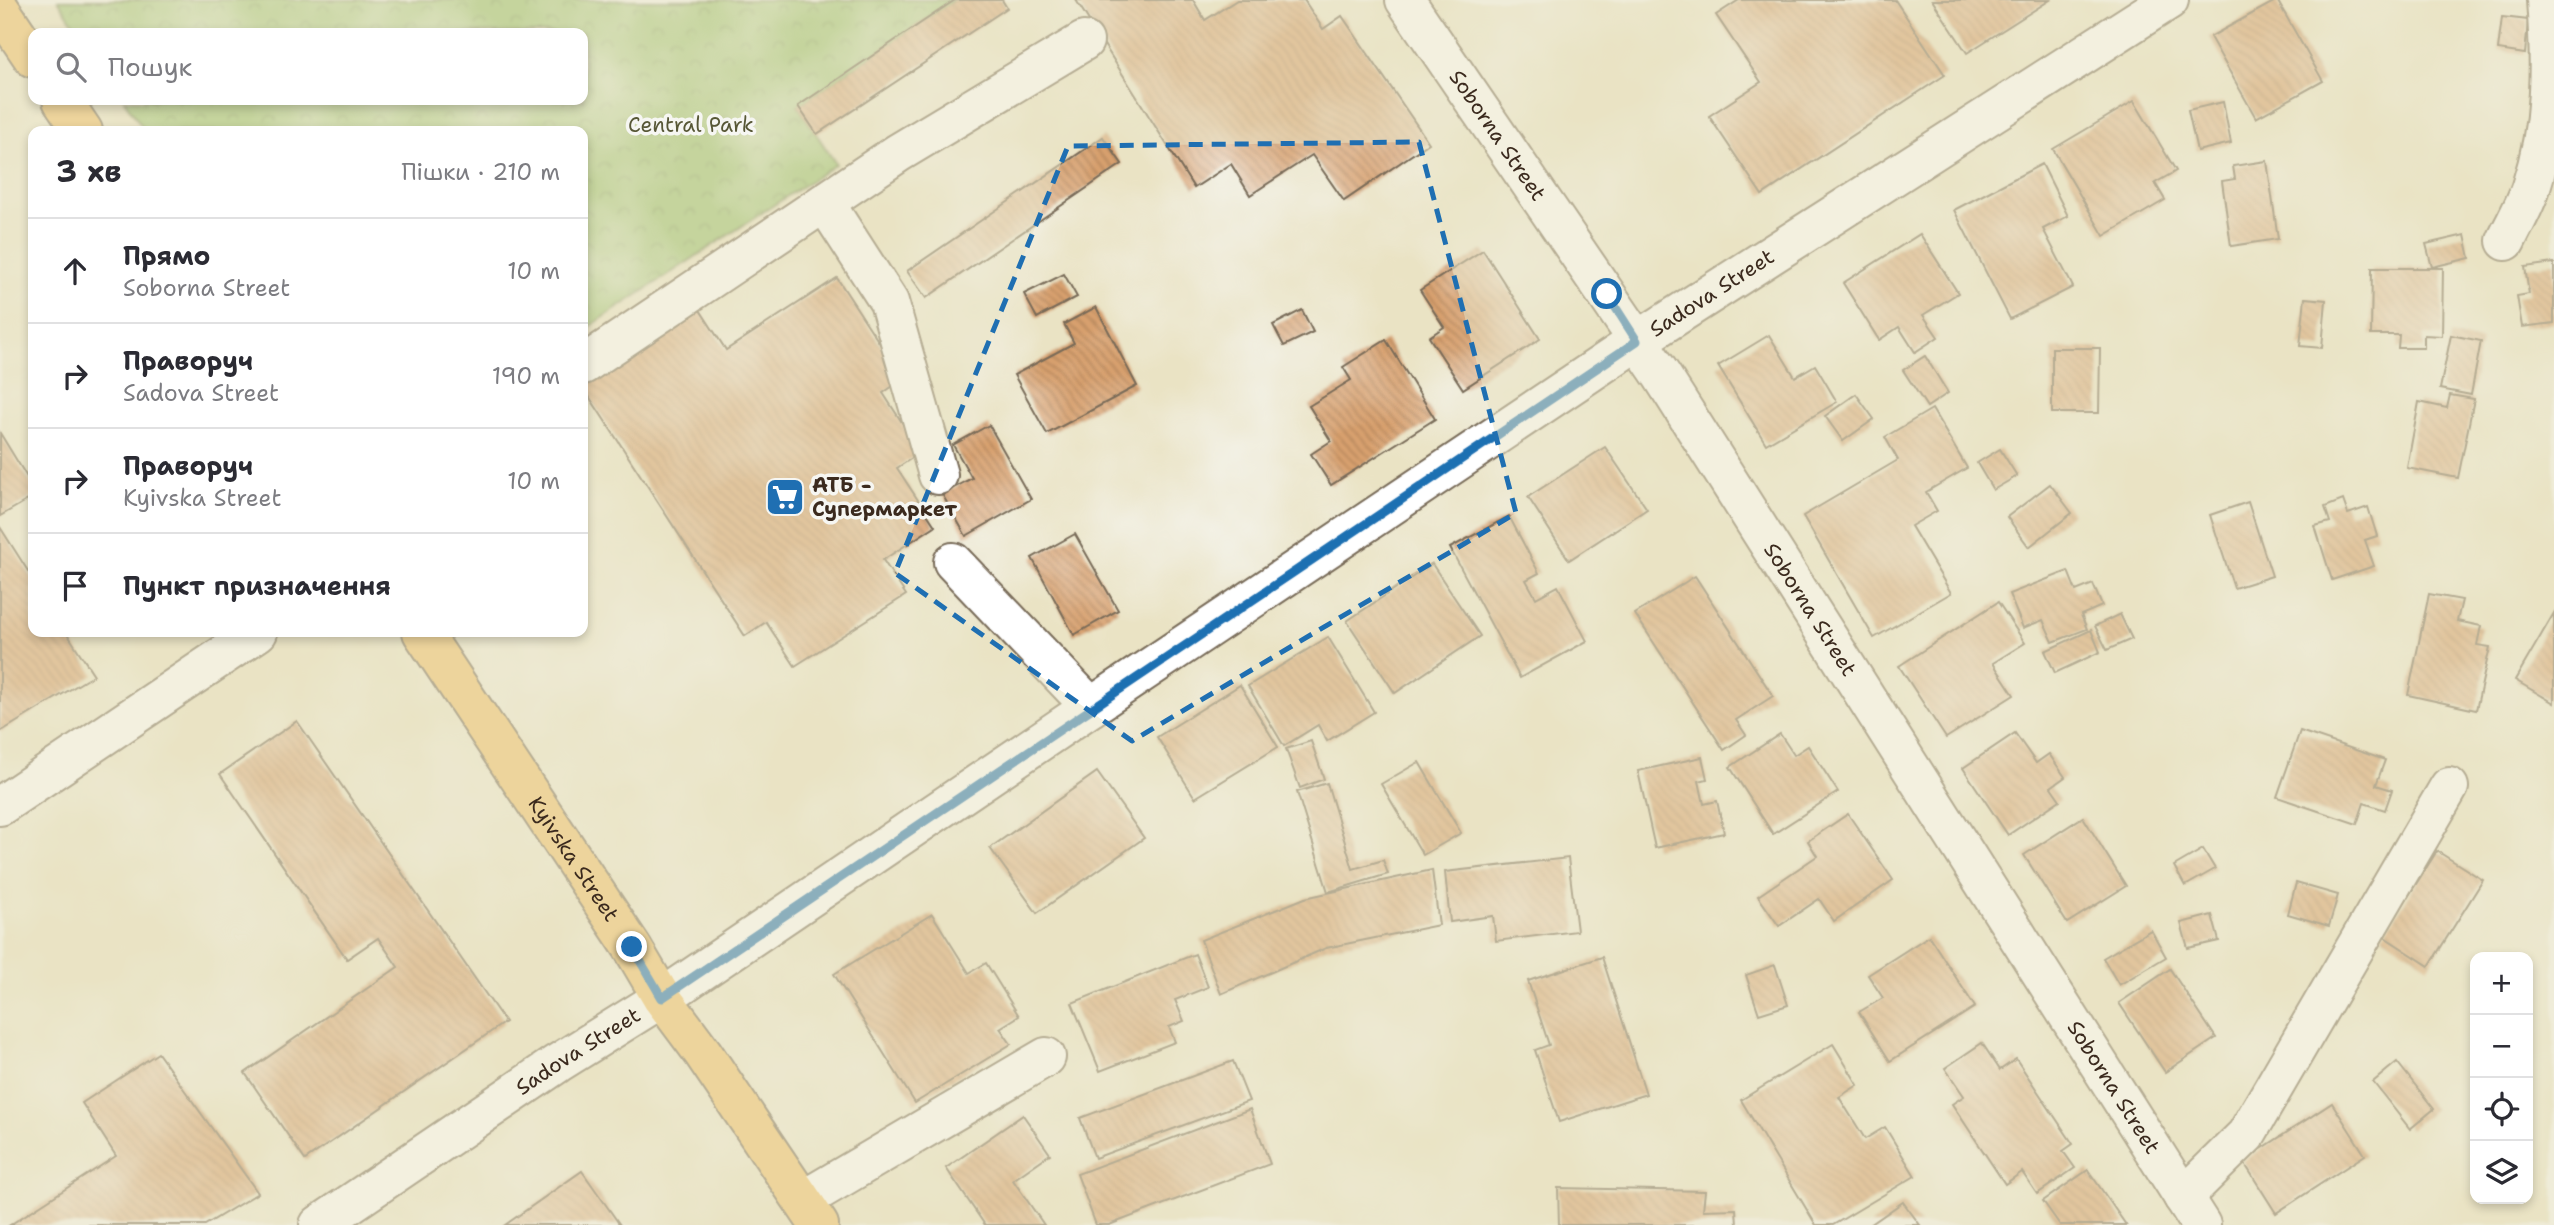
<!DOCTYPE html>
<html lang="uk">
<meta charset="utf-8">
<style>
:root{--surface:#fff;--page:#f2f2f3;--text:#2b2b33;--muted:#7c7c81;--line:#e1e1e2}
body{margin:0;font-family:"Shantell Sans",sans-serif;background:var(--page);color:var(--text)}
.controls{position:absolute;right:21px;bottom:21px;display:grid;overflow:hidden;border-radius:14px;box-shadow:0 4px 10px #0003}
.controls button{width:63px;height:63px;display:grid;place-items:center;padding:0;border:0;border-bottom:2px solid var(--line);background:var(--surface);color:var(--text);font:35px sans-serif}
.stop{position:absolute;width:21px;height:21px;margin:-16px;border:5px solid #1f6fb2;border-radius:50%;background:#fff}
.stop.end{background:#1f6fb2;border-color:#fff;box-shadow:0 2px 7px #0008}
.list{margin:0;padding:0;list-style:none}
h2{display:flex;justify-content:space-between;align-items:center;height:91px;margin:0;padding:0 28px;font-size:30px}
h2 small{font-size:23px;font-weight:400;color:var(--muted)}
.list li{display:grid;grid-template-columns:46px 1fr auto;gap:21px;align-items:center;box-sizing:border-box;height:105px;padding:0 28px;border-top:2px solid var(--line)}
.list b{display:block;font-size:26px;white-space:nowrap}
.list p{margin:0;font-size:23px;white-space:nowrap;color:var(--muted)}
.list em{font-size:23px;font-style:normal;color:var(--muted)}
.icon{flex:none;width:38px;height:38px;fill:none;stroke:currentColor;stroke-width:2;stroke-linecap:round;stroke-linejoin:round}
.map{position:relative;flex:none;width:2554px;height:1225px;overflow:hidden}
.search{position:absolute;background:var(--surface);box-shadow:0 4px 10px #0003;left:28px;top:28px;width:560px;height:77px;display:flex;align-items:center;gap:18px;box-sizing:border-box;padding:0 24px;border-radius:14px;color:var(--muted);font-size:26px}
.panel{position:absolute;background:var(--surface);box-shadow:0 4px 10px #0003;left:28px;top:126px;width:560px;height:511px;border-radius:14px}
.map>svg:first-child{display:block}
.park{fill:url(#park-crowns);stroke:#6a7646;stroke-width:2}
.building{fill:url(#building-back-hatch)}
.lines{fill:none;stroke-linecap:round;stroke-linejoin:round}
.minor-casing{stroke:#786b58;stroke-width:42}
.major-casing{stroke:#786b58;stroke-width:42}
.minor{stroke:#fff;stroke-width:38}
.major{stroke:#f2c26a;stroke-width:38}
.route{stroke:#1f6fb2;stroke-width:9}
.marked{fill:none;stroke:#1f6fb2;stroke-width:5;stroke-dasharray:14 9;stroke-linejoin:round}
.labels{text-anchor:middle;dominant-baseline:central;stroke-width:7;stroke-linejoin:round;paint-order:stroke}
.park-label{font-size:21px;fill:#575736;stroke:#f6f6f2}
.street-label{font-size:21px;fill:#3b2a1e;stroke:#f6f6f2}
.poi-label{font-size:21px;font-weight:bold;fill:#3b2a1e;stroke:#f6f6f2;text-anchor:start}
</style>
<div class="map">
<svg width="2554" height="1225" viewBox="0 0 2554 1225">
<defs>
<pattern id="park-crowns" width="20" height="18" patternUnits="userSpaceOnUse" patternTransform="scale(1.75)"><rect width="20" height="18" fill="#99c16d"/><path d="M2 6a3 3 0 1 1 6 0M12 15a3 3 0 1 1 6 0" fill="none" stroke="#7e9d59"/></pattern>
<pattern id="building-back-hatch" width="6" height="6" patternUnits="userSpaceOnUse" patternTransform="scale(1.75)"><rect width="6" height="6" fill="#d8a06e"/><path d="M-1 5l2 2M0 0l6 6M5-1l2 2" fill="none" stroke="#b0835a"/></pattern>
</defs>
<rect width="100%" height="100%" fill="#f6f6f2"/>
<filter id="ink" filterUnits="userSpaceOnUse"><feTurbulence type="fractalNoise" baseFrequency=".0143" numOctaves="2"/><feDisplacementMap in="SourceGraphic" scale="14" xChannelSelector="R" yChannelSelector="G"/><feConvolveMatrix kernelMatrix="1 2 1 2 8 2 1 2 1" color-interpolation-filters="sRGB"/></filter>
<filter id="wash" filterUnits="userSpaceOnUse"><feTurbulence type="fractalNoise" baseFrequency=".00686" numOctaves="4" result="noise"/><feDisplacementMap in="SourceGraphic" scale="28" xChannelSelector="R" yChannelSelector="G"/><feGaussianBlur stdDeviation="1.57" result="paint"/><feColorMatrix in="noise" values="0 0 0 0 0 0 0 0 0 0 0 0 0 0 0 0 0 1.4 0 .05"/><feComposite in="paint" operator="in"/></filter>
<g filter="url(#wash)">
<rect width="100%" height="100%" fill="#eae3c4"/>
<polygon class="park" points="58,0 955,0 798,106 836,164 583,331 583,131 145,131 124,100 583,100 583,33 80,33"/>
<g id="blocks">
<g class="building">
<polygon points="955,0 1002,0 1007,8 817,134 798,106"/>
<polygon points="1076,0 1193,0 1205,20 1237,0 1304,0 1323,29 1342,16 1429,143 1344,201 1312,155 1250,195 1231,164 1194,188"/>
<polygon points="1739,0 1895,0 1945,75 1762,195 1709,116 1761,82 1716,15"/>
<polygon points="1932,0 2050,0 1967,53"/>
<polygon points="2277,0 2323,81 2256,118 2210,37"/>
<polygon points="2502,17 2528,20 2525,54 2498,50"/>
<polygon points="2134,101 2176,171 2155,183 2165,200 2104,236 2053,149"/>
<polygon points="2223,102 2231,143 2197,151 2188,110"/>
<polygon points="1103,137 1122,164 926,298 907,271"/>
<polygon points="2267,161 2278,239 2231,246 2222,181 2235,179 2233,166"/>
<polygon points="2042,164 2068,216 2043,229 2073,287 2010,319 1954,210"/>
<polygon points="1920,234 1958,293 1923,315 1938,337 1915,352 1899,327 1879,340 1843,283"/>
<polygon points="2465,235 2470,258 2432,267 2426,244"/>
<polygon points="1483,250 1540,339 1463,389 1429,337 1444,327 1420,290"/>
<polygon points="2554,263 2554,323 2522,327 2517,296 2529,294 2525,267"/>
<polygon points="2372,268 2443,268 2442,336 2424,335 2424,348 2398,348 2399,335 2371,335"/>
<polygon points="1064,274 1077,297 1037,318 1024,294"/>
<polygon points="837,278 903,379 883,393 921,452 897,468 935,526 883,560 906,595 795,666 766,622 745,636 583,387 700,310 726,350"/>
<polygon points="2305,298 2326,300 2322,348 2300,346"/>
<polygon points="1096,307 1137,386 1047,434 1014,375 1074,343 1064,324"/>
<polygon points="1302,310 1313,332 1284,346 1273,325"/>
<polygon points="1769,335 1795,377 1815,365 1837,402 1766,444 1718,366"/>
<polygon points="2451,335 2481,341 2471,395 2440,389"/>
<polygon points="1386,340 1435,419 1331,485 1311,454 1331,441 1309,406 1351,380 1343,367"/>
<polygon points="2052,348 2100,348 2099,413 2052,413"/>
<polygon points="1925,356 1948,393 1927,407 1903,370"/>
<polygon points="1856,394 1874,419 1843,441 1825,416"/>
<polygon points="2450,395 2474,399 2458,478 2407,468 2419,402 2447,408"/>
<polygon points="1932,409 1967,468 1926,492 1937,511 1911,526 1951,593 1874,638 1803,516 1898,460 1885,437"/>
<polygon points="989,425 1031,499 966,536 942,494 972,478 953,445"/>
<polygon points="0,433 33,487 33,497 0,516"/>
<polygon points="1605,447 1647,509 1569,560 1528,497"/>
<polygon points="2000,449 2017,476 1993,490 1977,463"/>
<polygon points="2050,484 2072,513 2029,547 2007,517"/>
<polygon points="2343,500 2348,514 2368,507 2377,536 2365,540 2374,566 2332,580 2315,526 2330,522 2325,507"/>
<polygon points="2248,502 2272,576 2234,588 2210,515"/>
<polygon points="1509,516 1539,573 1526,580 1536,598 1558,586 1587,641 1520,678 1450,548"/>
<polygon points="0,527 33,579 33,632 66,632 94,675 0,732"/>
<polygon points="1075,534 1118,610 1074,635 1032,558"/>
<polygon points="1432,564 1480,636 1395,693 1347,621"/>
<polygon points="2068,571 2076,591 2093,584 2102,606 2081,615 2087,629 2053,642 2043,620 2023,628 2009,594"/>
<polygon points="1695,576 1773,696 1736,720 1746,735 1724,750 1635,614"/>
<polygon points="2429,594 2462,600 2457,621 2481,626 2477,645 2490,647 2476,710 2408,695"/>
<polygon points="1998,602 2025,643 1993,663 2014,695 1946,738 1899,666"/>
<polygon points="2554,613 2554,703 2515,680"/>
<polygon points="2120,614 2132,639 2107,650 2095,626"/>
<polygon points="2091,630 2100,652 2055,673 2045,651"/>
<polygon points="1328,637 1374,712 1327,741 1318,725 1284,746 1248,686"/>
<polygon points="1240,685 1278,747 1195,798 1157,737"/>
<polygon points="297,721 505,1022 305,1160 245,1073 398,967 378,938 347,959 220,774"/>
<polygon points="2300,731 2385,760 2376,785 2392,790 2385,810 2364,803 2357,824 2277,797"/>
<polygon points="2015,733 2036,763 2049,754 2065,777 2051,787 2060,800 2008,835 1963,768"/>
<polygon points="1780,734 1794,755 1808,746 1838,792 1773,834 1730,767"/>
<polygon points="1311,741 1324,779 1300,788 1286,749"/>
<polygon points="1702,757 1707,779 1699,781 1704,804 1717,801 1724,833 1655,848 1638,771"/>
<polygon points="1419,762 1461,833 1423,855 1381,784"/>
<polygon points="1097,772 1144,838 1037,913 990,848"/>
<polygon points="1327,783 1353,869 1383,860 1388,874 1328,892 1297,792"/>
<polygon points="1848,814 1893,880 1834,921 1819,899 1779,926 1758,896 1817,856 1808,841"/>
<polygon points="2083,817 2126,886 2067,923 2024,855"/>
<polygon points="2203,849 2215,869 2185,886 2174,866"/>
<polygon points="2437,851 2483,880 2429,966 2383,936"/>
<polygon points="1568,858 1577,931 1496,941 1493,916 1450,922 1445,872"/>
<polygon points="1432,870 1439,925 1326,948 1221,994 1201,940 1305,898"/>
<polygon points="2296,883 2338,895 2329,926 2288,914"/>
<polygon points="932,914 969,973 986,963 1019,1016 1000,1028 1011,1044 915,1103 834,974"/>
<polygon points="2212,915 2219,941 2188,948 2181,923"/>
<polygon points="2151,930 2166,957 2119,985 2103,958"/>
<polygon points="1929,936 1975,1007 1890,1061 1859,1012 1883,998 1868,975"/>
<polygon points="1195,954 1208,987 1175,1000 1184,1021 1169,1027 1175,1042 1100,1071 1072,1003"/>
<polygon points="1602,957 1646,1094 1559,1122 1535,1050 1549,1045 1528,981"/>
<polygon points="1775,965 1788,1005 1759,1014 1746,975"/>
<polygon points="2170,969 2216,1038 2165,1072 2119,1003"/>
<polygon points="1982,1043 2000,1070 2016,1059 2073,1144 2063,1151 2075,1168 2037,1194 2022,1172 2005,1184 1952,1104 1964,1096 1945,1068"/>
<polygon points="1833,1044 1858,1085 1839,1097 1865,1139 1885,1127 1915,1176 1833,1225 1816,1225 1741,1100"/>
<polygon points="158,1053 258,1193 205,1225 10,1225 116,1156 82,1103"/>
<polygon points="1233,1061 1249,1101 1095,1158 1080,1118"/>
<polygon points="2397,1062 2434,1109 2410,1129 2373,1082"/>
<polygon points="2332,1103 2365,1155 2276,1213 2243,1161"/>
<polygon points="1250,1109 1270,1164 1109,1225 1096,1225 1077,1174"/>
<polygon points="1023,1115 1050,1154 1013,1180 1044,1225 985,1225 946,1168"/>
<polygon points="2088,1170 2126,1225 2060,1225 2043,1201"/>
<polygon points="582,1171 620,1225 505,1225"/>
<polygon points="1558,1188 1705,1191 1703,1210 1736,1209 1737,1225 1559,1225"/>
<polygon points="1903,1202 1920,1225 1870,1225"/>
</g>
</g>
</g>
<g filter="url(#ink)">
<use href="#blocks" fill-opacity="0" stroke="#786b58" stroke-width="2"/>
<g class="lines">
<g class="minor-casing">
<g id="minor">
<path id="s1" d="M 1405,0 L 1662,376 L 2201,1225"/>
<polyline points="825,203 889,302 938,475"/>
<path d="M 2506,241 C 2514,224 2525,206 2531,187 C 2551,125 2551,65 2546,0"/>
<polyline points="583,365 898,153 1084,41"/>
<polyline points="953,562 1091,707"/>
<polyline points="0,806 258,632"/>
<polyline points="2183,1197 2246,1135 2449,787"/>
<polyline points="803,1200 1046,1057"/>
<path id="s2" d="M 319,1225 L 558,1063 L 662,998 L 1091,707 L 1637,341 L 2169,0"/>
</g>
</g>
<g class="major-casing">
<g id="major">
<polyline points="0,9 33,58"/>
<polyline points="62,100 83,131"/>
<path id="s3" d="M 422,632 L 632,947 L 662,998 L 703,1053 L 819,1225"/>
</g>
</g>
<use href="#minor" class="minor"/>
<use href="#major" class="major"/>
</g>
</g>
<g class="lines" filter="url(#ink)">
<polyline class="route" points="632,947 662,998 1637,341 1607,294"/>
</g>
<path d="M0 0H2554V1225H0ZM 1419,142 L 1516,513 L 1132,741 L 895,573 L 1068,146 Z" fill="#eae3c4" fill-opacity=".55" fill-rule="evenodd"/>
<path class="marked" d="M 1419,142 L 1516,513 L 1132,741 L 895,573 L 1068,146 Z"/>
<defs>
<g id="supermarket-square" transform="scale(2.0125)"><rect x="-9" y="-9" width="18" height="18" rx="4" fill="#1f6fb2" stroke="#f6f6f2"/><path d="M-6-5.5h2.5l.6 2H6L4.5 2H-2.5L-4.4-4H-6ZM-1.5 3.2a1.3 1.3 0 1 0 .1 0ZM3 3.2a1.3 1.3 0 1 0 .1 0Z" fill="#fff"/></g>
</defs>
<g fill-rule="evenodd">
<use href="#supermarket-square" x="785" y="497"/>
</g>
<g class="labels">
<g class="park-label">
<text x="691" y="125">Central Park</text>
</g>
<g class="street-label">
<text stroke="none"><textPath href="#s1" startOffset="164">Soborna Street</textPath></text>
<text stroke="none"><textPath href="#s2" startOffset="1676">Sadova Street</textPath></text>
<text stroke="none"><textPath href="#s1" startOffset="732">Soborna Street</textPath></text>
<text stroke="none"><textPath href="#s3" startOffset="273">Kyivska Street</textPath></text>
<text stroke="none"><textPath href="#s2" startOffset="312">Sadova Street</textPath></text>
<text stroke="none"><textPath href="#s1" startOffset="1298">Soborna Street</textPath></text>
</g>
<g class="poi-label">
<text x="812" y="485">АТБ -<tspan x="812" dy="24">Супермаркет</tspan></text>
</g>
</g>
</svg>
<div class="controls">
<button>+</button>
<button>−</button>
<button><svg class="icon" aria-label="locate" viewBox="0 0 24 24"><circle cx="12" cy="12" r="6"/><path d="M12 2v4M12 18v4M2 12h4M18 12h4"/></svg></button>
<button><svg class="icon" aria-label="layers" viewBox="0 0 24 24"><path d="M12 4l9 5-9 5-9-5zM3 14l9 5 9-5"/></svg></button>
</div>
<div class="stop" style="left:1607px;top:294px"></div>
<div class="stop end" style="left:632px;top:947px"></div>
<div class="search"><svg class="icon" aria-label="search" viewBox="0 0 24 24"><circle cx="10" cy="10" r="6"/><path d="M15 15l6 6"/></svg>Пошук</div>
<section class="panel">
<h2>3 хв<small>Пішки · 210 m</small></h2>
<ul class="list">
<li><svg class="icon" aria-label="ahead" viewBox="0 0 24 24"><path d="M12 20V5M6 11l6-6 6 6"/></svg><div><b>Прямо</b><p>Soborna Street</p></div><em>10 m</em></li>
<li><svg class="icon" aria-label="right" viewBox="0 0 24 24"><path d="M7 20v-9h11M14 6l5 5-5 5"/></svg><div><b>Праворуч</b><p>Sadova Street</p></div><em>190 m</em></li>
<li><svg class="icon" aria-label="right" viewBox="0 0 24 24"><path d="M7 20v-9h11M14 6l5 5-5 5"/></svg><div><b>Праворуч</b><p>Kyivska Street</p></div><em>10 m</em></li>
<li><svg class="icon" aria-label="arrive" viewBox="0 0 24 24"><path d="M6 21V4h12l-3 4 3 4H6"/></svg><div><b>Пункт призначення</b></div></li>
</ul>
</section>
</div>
